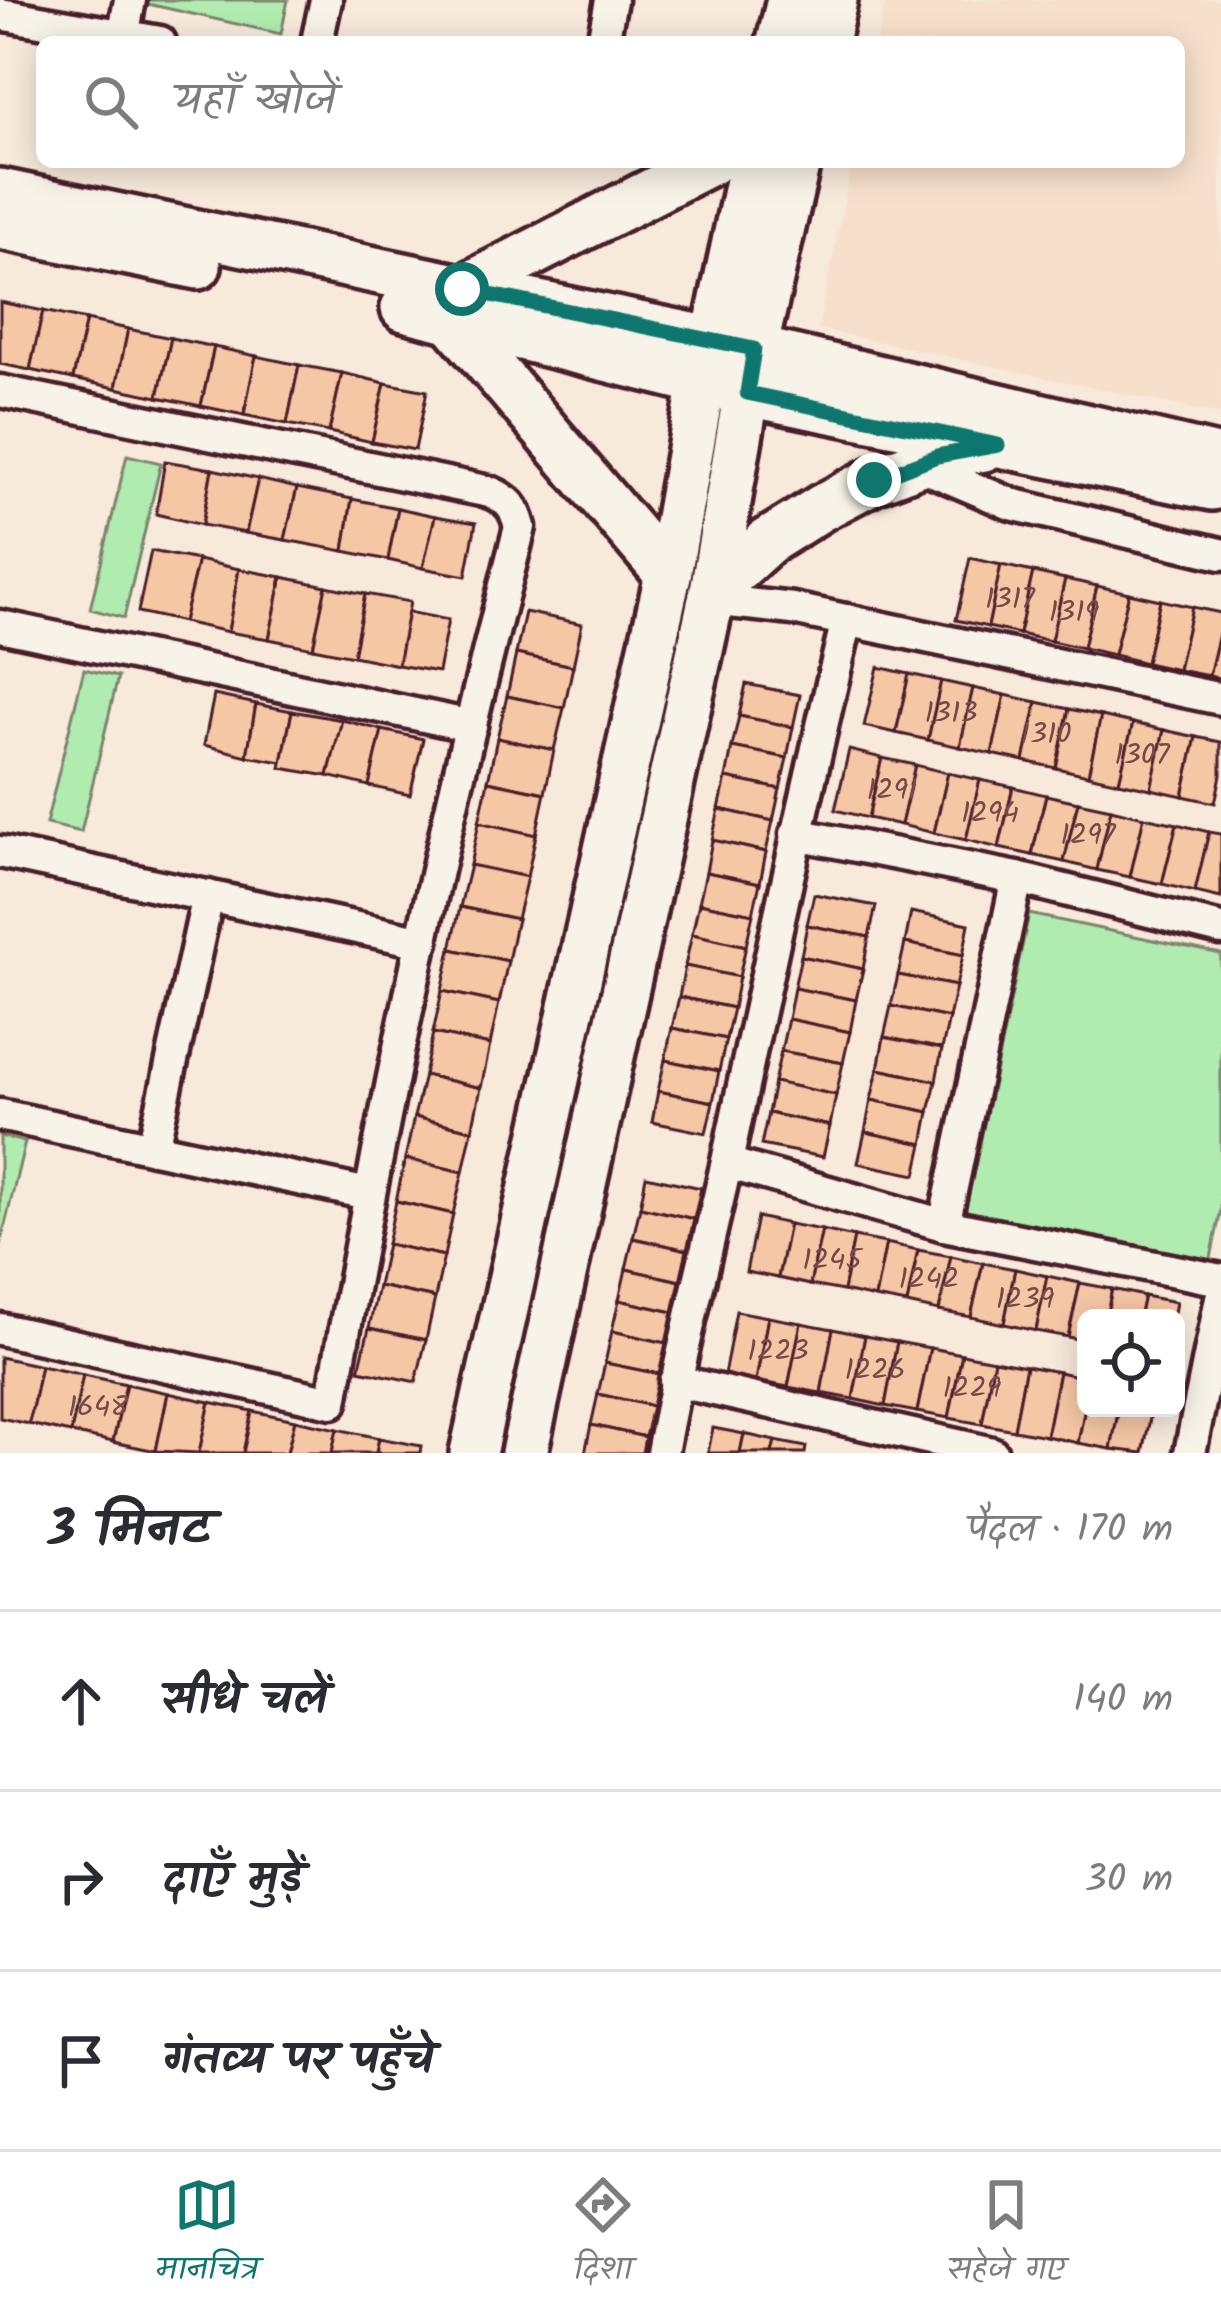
<!DOCTYPE html>
<html lang="hi">
<meta charset="utf-8">
<style>
:root{--surface:#fff;--page:#f7f7f7;--text:#2b2b33;--muted:#7c7c81;--line:#e1e1e2;--accent:#0f766e}
body{margin:0;font-family:Kalam,"Playpen Sans Deva",sans-serif;background:var(--page);color:var(--text)}
.controls{position:absolute;right:36px;bottom:36px;display:grid;overflow:hidden;border-radius:18px;box-shadow:0 6px 30px #0003}
.controls button{width:108px;height:108px;display:grid;place-items:center;padding:0;border:0;border-bottom:3px solid var(--line);background:var(--surface);color:var(--text);font:60px sans-serif}
.stop{position:absolute;width:36px;height:36px;margin:-27px;border:9px solid #0f766e;border-radius:50%;background:#fff}
.stop.end{background:#0f766e;border-color:#fff;box-shadow:0 3px 12px #0008}
.list{margin:0;padding:0;list-style:none}
h2{display:flex;justify-content:space-between;align-items:center;height:156px;margin:0;padding:0 48px;font-size:51px}
h2 small{font-size:39px;font-weight:400;color:var(--muted)}
.list li{display:grid;grid-template-columns:78px 1fr auto;gap:36px;align-items:center;box-sizing:border-box;height:180px;padding:0 48px;border-top:3px solid var(--line)}
.list b{display:block;font-size:45px;white-space:nowrap}
.list em{font-size:39px;font-style:normal;color:var(--muted)}
.icon{flex:none;width:66px;height:66px;fill:none;stroke:currentColor;stroke-width:2;stroke-linecap:round;stroke-linejoin:round}
.map{position:relative;flex:none;width:1221px;height:1453px;overflow:hidden}
.search{position:absolute;background:var(--surface);box-shadow:0 6px 30px #0003;left:36px;right:36px;top:36px;height:132px;display:flex;align-items:center;gap:30px;box-sizing:border-box;padding:0 42px;border-radius:18px;color:var(--muted);font-size:45px}
.sheet{height:696px;background:var(--surface)}
nav{display:flex;justify-content:space-around;align-items:center;box-sizing:border-box;height:168px;border-top:3px solid var(--line);background:var(--surface);font-size:33px;color:var(--muted)}
nav a{display:grid;justify-items:center;gap:6px}
nav .on{color:var(--accent)}
.map>svg:first-child{display:block}
.built{fill:#f7e0cb}
.green{fill:#b0ebb0;stroke:#7d856e;stroke-width:3}
.building{fill:#f6c7a5;stroke:#4a1f2b;stroke-width:3}
.lines{fill:none;stroke-linecap:round;stroke-linejoin:round}
.minor-casing{stroke:#4a1f2b;stroke-width:39}
.secondary-casing{stroke:#4a1f2b;stroke-width:54}
.minor{stroke:#f7f3e8;stroke-width:30}
.secondary{stroke:#f7f3e8;stroke-width:45}
.route{stroke:#0f766e;stroke-width:15}
.labels{text-anchor:middle;dominant-baseline:central;stroke-width:9;stroke-linejoin:round;paint-order:stroke}
.number-label{font-size:30px;fill:#75494a}
</style>
<div class="map">
<svg width="1221" height="1453" viewBox="0 0 1221 1453">
<rect width="100%" height="100%" fill="#f7eadb"/>
<filter id="ink" filterUnits="userSpaceOnUse"><feTurbulence type="fractalNoise" baseFrequency=".00833" numOctaves="2"/><feDisplacementMap in="SourceGraphic" scale="24" xChannelSelector="R" yChannelSelector="G"/><feConvolveMatrix kernelMatrix="1 2 1 2 8 2 1 2 1" color-interpolation-filters="sRGB"/></filter>
<g filter="url(#ink)">
<polygon class="built" points="885,0 1221,0 1221,415 818,329 852,162 1179,162 1179,42 877,42"/>
<g class="green">
<polygon points="149,0 288,0 281,34 148,4"/>
<polygon points="127,455 161,463 124,618 90,609"/>
<polygon points="84,669 118,677 81,832 46,824"/>
<polygon points="1029,914 1221,954 1221,1210 1210,1263 965,1213"/>
<polygon points="0,1136 25,1142 0,1246"/>
</g>
<g class="building">
<polygon points="0,302 43,311 30,370 0,364"/>
<polygon points="43,311 86,320 73,379 30,370"/>
<polygon points="86,320 128,329 116,388 73,379"/>
<polygon points="128,329 171,338 158,397 116,388"/>
<polygon points="171,338 214,347 201,406 158,397"/>
<polygon points="214,347 256,356 244,415 201,406"/>
<polygon points="256,356 299,365 287,424 244,415"/>
<polygon points="299,365 342,373 329,432 287,424"/>
<polygon points="342,373 385,383 372,442 329,432"/>
<polygon points="385,383 427,391 415,450 372,442"/>
<polygon points="165,461 212,469 202,525 156,514"/>
<polygon points="212,469 258,479 246,533 202,525"/>
<polygon points="258,479 297,488 285,540 246,533"/>
<polygon points="297,488 352,499 344,551 285,540"/>
<polygon points="352,499 398,508 388,560 344,551"/>
<polygon points="398,508 435,516 423,568 388,560"/>
<polygon points="435,516 476,523 466,576 423,568"/>
<polygon points="151,551 198,560 183,622 138,612"/>
<polygon points="970,558 1001,565 988,627 956,620"/>
<polygon points="198,560 239,569 228,632 183,622"/>
<polygon points="1001,565 1033,572 1019,634 988,627"/>
<polygon points="239,569 282,577 269,639 228,632"/>
<polygon points="1033,572 1065,579 1051,641 1019,634"/>
<polygon points="282,577 326,586 313,648 269,639"/>
<polygon points="1065,579 1097,586 1083,648 1051,641"/>
<polygon points="326,586 365,594 353,656 313,648"/>
<polygon points="1097,586 1129,593 1114,655 1083,648"/>
<polygon points="1129,593 1160,600 1146,663 1114,655"/>
<polygon points="365,594 410,602 398,665 353,656"/>
<polygon points="1160,600 1192,607 1178,670 1146,663"/>
<polygon points="1192,607 1221,613 1221,626 1209,676 1178,670"/>
<polygon points="408,612 448,620 438,672 398,665"/>
<polygon points="525,612 582,624 573,666 516,654"/>
<polygon points="1221,626 1221,679 1209,676"/>
<polygon points="516,654 573,666 564,708 507,696"/>
<polygon points="878,667 909,674 896,733 864,726"/>
<polygon points="909,674 941,681 928,740 896,733"/>
<polygon points="941,681 973,688 960,747 928,740"/>
<polygon points="746,684 800,695 793,727 739,716"/>
<polygon points="973,688 1005,695 992,754 960,747"/>
<polygon points="214,695 256,704 247,756 204,745"/>
<polygon points="1005,695 1037,702 1024,761 992,754"/>
<polygon points="507,696 564,708 554,750 497,738"/>
<polygon points="1037,702 1069,709 1056,768 1024,761"/>
<polygon points="256,704 292,711 282,762 247,756"/>
<polygon points="1069,709 1101,716 1088,775 1056,768"/>
<polygon points="292,711 342,720 328,776 281,768"/>
<polygon points="739,716 793,727 787,758 732,747"/>
<polygon points="1101,716 1133,723 1119,782 1088,775"/>
<polygon points="342,720 382,730 369,786 328,776"/>
<polygon points="1133,723 1164,730 1151,789 1119,782"/>
<polygon points="382,730 423,739 410,795 369,786"/>
<polygon points="1164,730 1196,737 1183,796 1151,789"/>
<polygon points="1196,737 1221,742 1221,775 1215,803 1183,796"/>
<polygon points="497,738 554,750 545,793 488,781"/>
<polygon points="732,747 787,758 780,789 726,778"/>
<polygon points="849,750 882,758 868,818 835,810"/>
<polygon points="882,758 915,765 901,825 868,818"/>
<polygon points="915,765 948,773 934,833 901,825"/>
<polygon points="948,773 980,780 966,840 934,833"/>
<polygon points="726,778 780,789 773,821 719,809"/>
<polygon points="980,780 1013,787 999,848 966,840"/>
<polygon points="488,781 545,793 536,835 479,822"/>
<polygon points="1013,787 1046,795 1032,855 999,848"/>
<polygon points="1046,795 1078,802 1064,862 1032,855"/>
<polygon points="1078,802 1111,809 1097,870 1064,862"/>
<polygon points="719,809 773,821 766,852 712,840"/>
<polygon points="1111,809 1144,817 1130,877 1097,870"/>
<polygon points="1144,817 1177,824 1162,884 1130,877"/>
<polygon points="479,822 536,835 527,877 470,865"/>
<polygon points="1177,824 1209,832 1195,892 1162,884"/>
<polygon points="1209,832 1221,834 1221,898 1195,892"/>
<polygon points="712,840 766,852 760,883 706,872"/>
<polygon points="470,865 527,877 517,919 460,907"/>
<polygon points="706,872 760,883 753,914 699,903"/>
<polygon points="814,894 876,906 869,937 807,925"/>
<polygon points="699,903 753,914 746,946 692,934"/>
<polygon points="460,907 517,919 508,961 451,949"/>
<polygon points="911,912 969,924 963,955 905,943"/>
<polygon points="807,925 869,937 863,969 801,956"/>
<polygon points="692,934 746,946 739,977 685,966"/>
<polygon points="905,943 963,955 956,986 898,975"/>
<polygon points="451,949 508,961 499,1003 442,991"/>
<polygon points="801,956 863,969 856,1000 794,988"/>
<polygon points="685,966 739,977 733,1008 679,997"/>
<polygon points="898,975 956,986 949,1018 891,1006"/>
<polygon points="794,988 856,1000 850,1032 788,1019"/>
<polygon points="442,991 499,1003 490,1045 433,1033"/>
<polygon points="679,997 733,1008 726,1039 672,1028"/>
<polygon points="891,1006 949,1018 942,1049 884,1037"/>
<polygon points="788,1019 850,1032 843,1063 781,1051"/>
<polygon points="672,1028 726,1039 719,1071 665,1060"/>
<polygon points="433,1033 490,1045 481,1088 424,1075"/>
<polygon points="884,1037 942,1049 936,1081 878,1069"/>
<polygon points="781,1051 843,1063 836,1095 774,1082"/>
<polygon points="665,1060 719,1071 713,1102 658,1091"/>
<polygon points="878,1069 936,1081 929,1112 871,1100"/>
<polygon points="424,1075 481,1088 472,1130 414,1117"/>
<polygon points="774,1082 836,1095 830,1126 768,1113"/>
<polygon points="658,1091 713,1102 706,1133 652,1122"/>
<polygon points="871,1100 929,1112 923,1144 865,1132"/>
<polygon points="768,1113 830,1126 823,1157 761,1145"/>
<polygon points="414,1117 472,1130 463,1172 405,1159"/>
<polygon points="865,1132 923,1144 916,1175 858,1163"/>
<polygon points="405,1159 463,1172 453,1214 396,1201"/>
<polygon points="646,1176 701,1188 694,1219 640,1207"/>
<polygon points="396,1201 453,1214 444,1256 387,1244"/>
<polygon points="640,1207 694,1219 687,1250 633,1238"/>
<polygon points="757,1217 789,1224 778,1278 746,1272"/>
<polygon points="789,1224 822,1230 810,1285 778,1278"/>
<polygon points="822,1230 854,1237 843,1291 810,1285"/>
<polygon points="854,1237 886,1243 875,1298 843,1291"/>
<polygon points="633,1238 687,1250 680,1281 626,1269"/>
<polygon points="886,1243 918,1250 907,1304 875,1298"/>
<polygon points="387,1244 444,1256 435,1298 378,1286"/>
<polygon points="918,1250 951,1256 939,1311 907,1304"/>
<polygon points="951,1256 983,1263 971,1317 939,1311"/>
<polygon points="983,1263 1015,1269 1004,1324 971,1317"/>
<polygon points="626,1269 680,1281 673,1312 619,1300"/>
<polygon points="1015,1269 1047,1276 1036,1331 1004,1324"/>
<polygon points="1047,1276 1080,1283 1068,1337 1036,1331"/>
<polygon points="1080,1283 1112,1289 1106,1318 1086,1318 1086,1341 1068,1337"/>
<polygon points="378,1286 435,1298 426,1340 369,1328"/>
<polygon points="1112,1289 1144,1296 1139,1318 1106,1318"/>
<polygon points="1144,1296 1176,1302 1173,1318 1139,1318"/>
<polygon points="619,1300 673,1312 666,1343 612,1331"/>
<polygon points="736,1311 768,1317 756,1381 724,1375"/>
<polygon points="768,1317 801,1323 788,1387 756,1381"/>
<polygon points="801,1323 833,1329 821,1393 788,1387"/>
<polygon points="369,1328 426,1340 416,1382 359,1370"/>
<polygon points="833,1329 865,1336 853,1399 821,1393"/>
<polygon points="612,1331 666,1343 659,1374 605,1363"/>
<polygon points="865,1336 897,1342 885,1406 853,1399"/>
<polygon points="897,1342 930,1348 917,1412 885,1406"/>
<polygon points="930,1348 962,1354 949,1418 917,1412"/>
<polygon points="962,1354 994,1360 982,1424 949,1418"/>
<polygon points="0,1357 41,1366 29,1424 0,1418"/>
<polygon points="994,1360 1026,1366 1014,1430 982,1424"/>
<polygon points="605,1363 659,1374 652,1406 598,1394"/>
<polygon points="41,1366 83,1375 71,1433 29,1424"/>
<polygon points="1026,1366 1059,1372 1046,1436 1014,1430"/>
<polygon points="1059,1372 1086,1378 1086,1403 1078,1443 1046,1436"/>
<polygon points="83,1375 126,1384 113,1442 71,1433"/>
<polygon points="126,1384 168,1393 156,1451 113,1442"/>
<polygon points="168,1393 210,1402 199,1453 156,1451"/>
<polygon points="598,1394 652,1406 645,1437 591,1425"/>
<polygon points="210,1402 252,1411 243,1453 199,1453"/>
<polygon points="1086,1403 1086,1408 1119,1408 1111,1449 1078,1443"/>
<polygon points="1119,1408 1152,1408 1143,1453 1111,1449"/>
<polygon points="252,1411 295,1420 287,1453 243,1453"/>
<polygon points="295,1420 337,1429 332,1453 287,1453"/>
<polygon points="591,1425 645,1437 642,1453 585,1453"/>
<polygon points="713,1428 744,1434 740,1453 708,1453"/>
<polygon points="337,1429 379,1438 376,1453 332,1453"/>
<polygon points="744,1434 775,1441 772,1453 740,1453"/>
<polygon points="379,1438 421,1446 420,1453 376,1453"/>
<polygon points="775,1441 806,1447 805,1453 772,1453"/>
</g>
<g class="lines">
<g class="minor-casing">
<g id="minor">
<polyline points="0,14 160,42"/>
<polyline points="123,36 130,0"/>
<polyline points="317,42 326,0"/>
<polyline points="603,42 611,0"/>
<path d="M 0,391 L 490,492 C 509,500 515,507 520,527 C 445,815 383,1108 332,1402 L 0,1329"/>
<polyline points="917,464 1011,504 1221,554"/>
<polyline points="711,600 793,609 1221,699"/>
<polyline points="0,626 471,726"/>
<polyline points="796,834 1017,878 1221,929"/>
<polyline points="0,852 423,942"/>
<polyline points="0,1115 368,1194"/>
<polyline points="153,1148 208,896"/>
<polyline points="727,1163 944,1225 1221,1280"/>
<polyline points="944,1225 1017,878"/>
<polyline points="675,1381 992,1453"/>
<path d="M 662,1453 C 680,1354 706,1256 728,1157 C 766,978 804,799 847,620"/>
<polyline points="1190,1453 1221,1298"/>
</g>
</g>
<g class="secondary-casing">
<g id="secondary">
<polyline points="780,42 790,0"/>
<polyline points="825,42 834,0"/>
<polyline points="0,192 754,349 1221,459"/>
<polyline points="0,226 198,266"/>
<polyline points="462,289 710,162"/>
<polyline points="404,308 747,393 1212,487"/>
<polyline points="449,317 668,575"/>
<polyline points="713,591 767,542 821,508 874,480 937,456 984,448"/>
<polyline points="473,1453 668,575 702,382 714,342 752,162"/>
<polyline points="524,1453 713,591 754,349 797,162"/>
</g>
</g>
<use href="#minor" class="minor"/>
<use href="#secondary" class="secondary"/>
</g>
</g>
<g class="lines" filter="url(#ink)">
<polyline class="route" points="462,289 754,349 747,393 998,445 937,456 874,480"/>
</g>
<g class="labels">
<g class="number-label">
<text x="1010" y="600">1317</text>
<text x="1074" y="613">1319</text>
<text x="951" y="714">1313</text>
<text x="1046" y="735">1310</text>
<text x="1142" y="756">1307</text>
<text x="892" y="791">1291</text>
<text x="990" y="814">1294</text>
<text x="1088" y="836">1297</text>
<text x="832" y="1261">1245</text>
<text x="929" y="1280">1242</text>
<text x="1025" y="1300">1239</text>
<text x="778" y="1352">1223</text>
<text x="875" y="1371">1226</text>
<text x="972" y="1389">1229</text>
<text x="98" y="1408">1648</text>
</g>
</g>
</svg>
<div class="controls">
<button><svg class="icon" aria-label="locate" viewBox="0 0 24 24"><circle cx="12" cy="12" r="6"/><path d="M12 2v4M12 18v4M2 12h4M18 12h4"/></svg></button>
</div>
<div class="stop" style="left:462px;top:289px"></div>
<div class="stop end" style="left:874px;top:480px"></div>
<div class="search"><svg class="icon" aria-label="search" viewBox="0 0 24 24"><circle cx="10" cy="10" r="6"/><path d="M15 15l6 6"/></svg>यहाँ खोजें</div>
</div>
<section class="sheet">
<h2>3 मिनट<small>पैदल · 170 m</small></h2>
<ul class="list">
<li><svg class="icon" aria-label="ahead" viewBox="0 0 24 24"><path d="M12 20V5M6 11l6-6 6 6"/></svg><div><b>सीधे चलें</b></div><em>140 m</em></li>
<li><svg class="icon" aria-label="right" viewBox="0 0 24 24"><path d="M7 20v-9h11M14 6l5 5-5 5"/></svg><div><b>दाएँ मुड़ें</b></div><em>30 m</em></li>
<li><svg class="icon" aria-label="arrive" viewBox="0 0 24 24"><path d="M6 21V4h12l-3 4 3 4H6"/></svg><div><b>गंतव्य पर पहुँचे</b></div></li>
</ul>
</section>
<nav>
<a class="on"><svg class="icon" aria-label="map" viewBox="0 0 24 24"><path d="M3 6l6-2 6 2 6-2v14l-6 2-6-2-6 2zM9 4v14M15 6v14"/></svg>मानचित्र</a>
<a><svg class="icon" aria-label="directions" viewBox="0 0 24 24"><path d="M12 3l9 9-9 9-9-9zM9 14v-3h6M13 9l2 2-2 2"/></svg>दिशा</a>
<a><svg class="icon" aria-label="saved" viewBox="0 0 24 24"><path d="M7 4h10v16l-5-4-5 4z"/></svg>सहेजे गए</a>
</nav>
